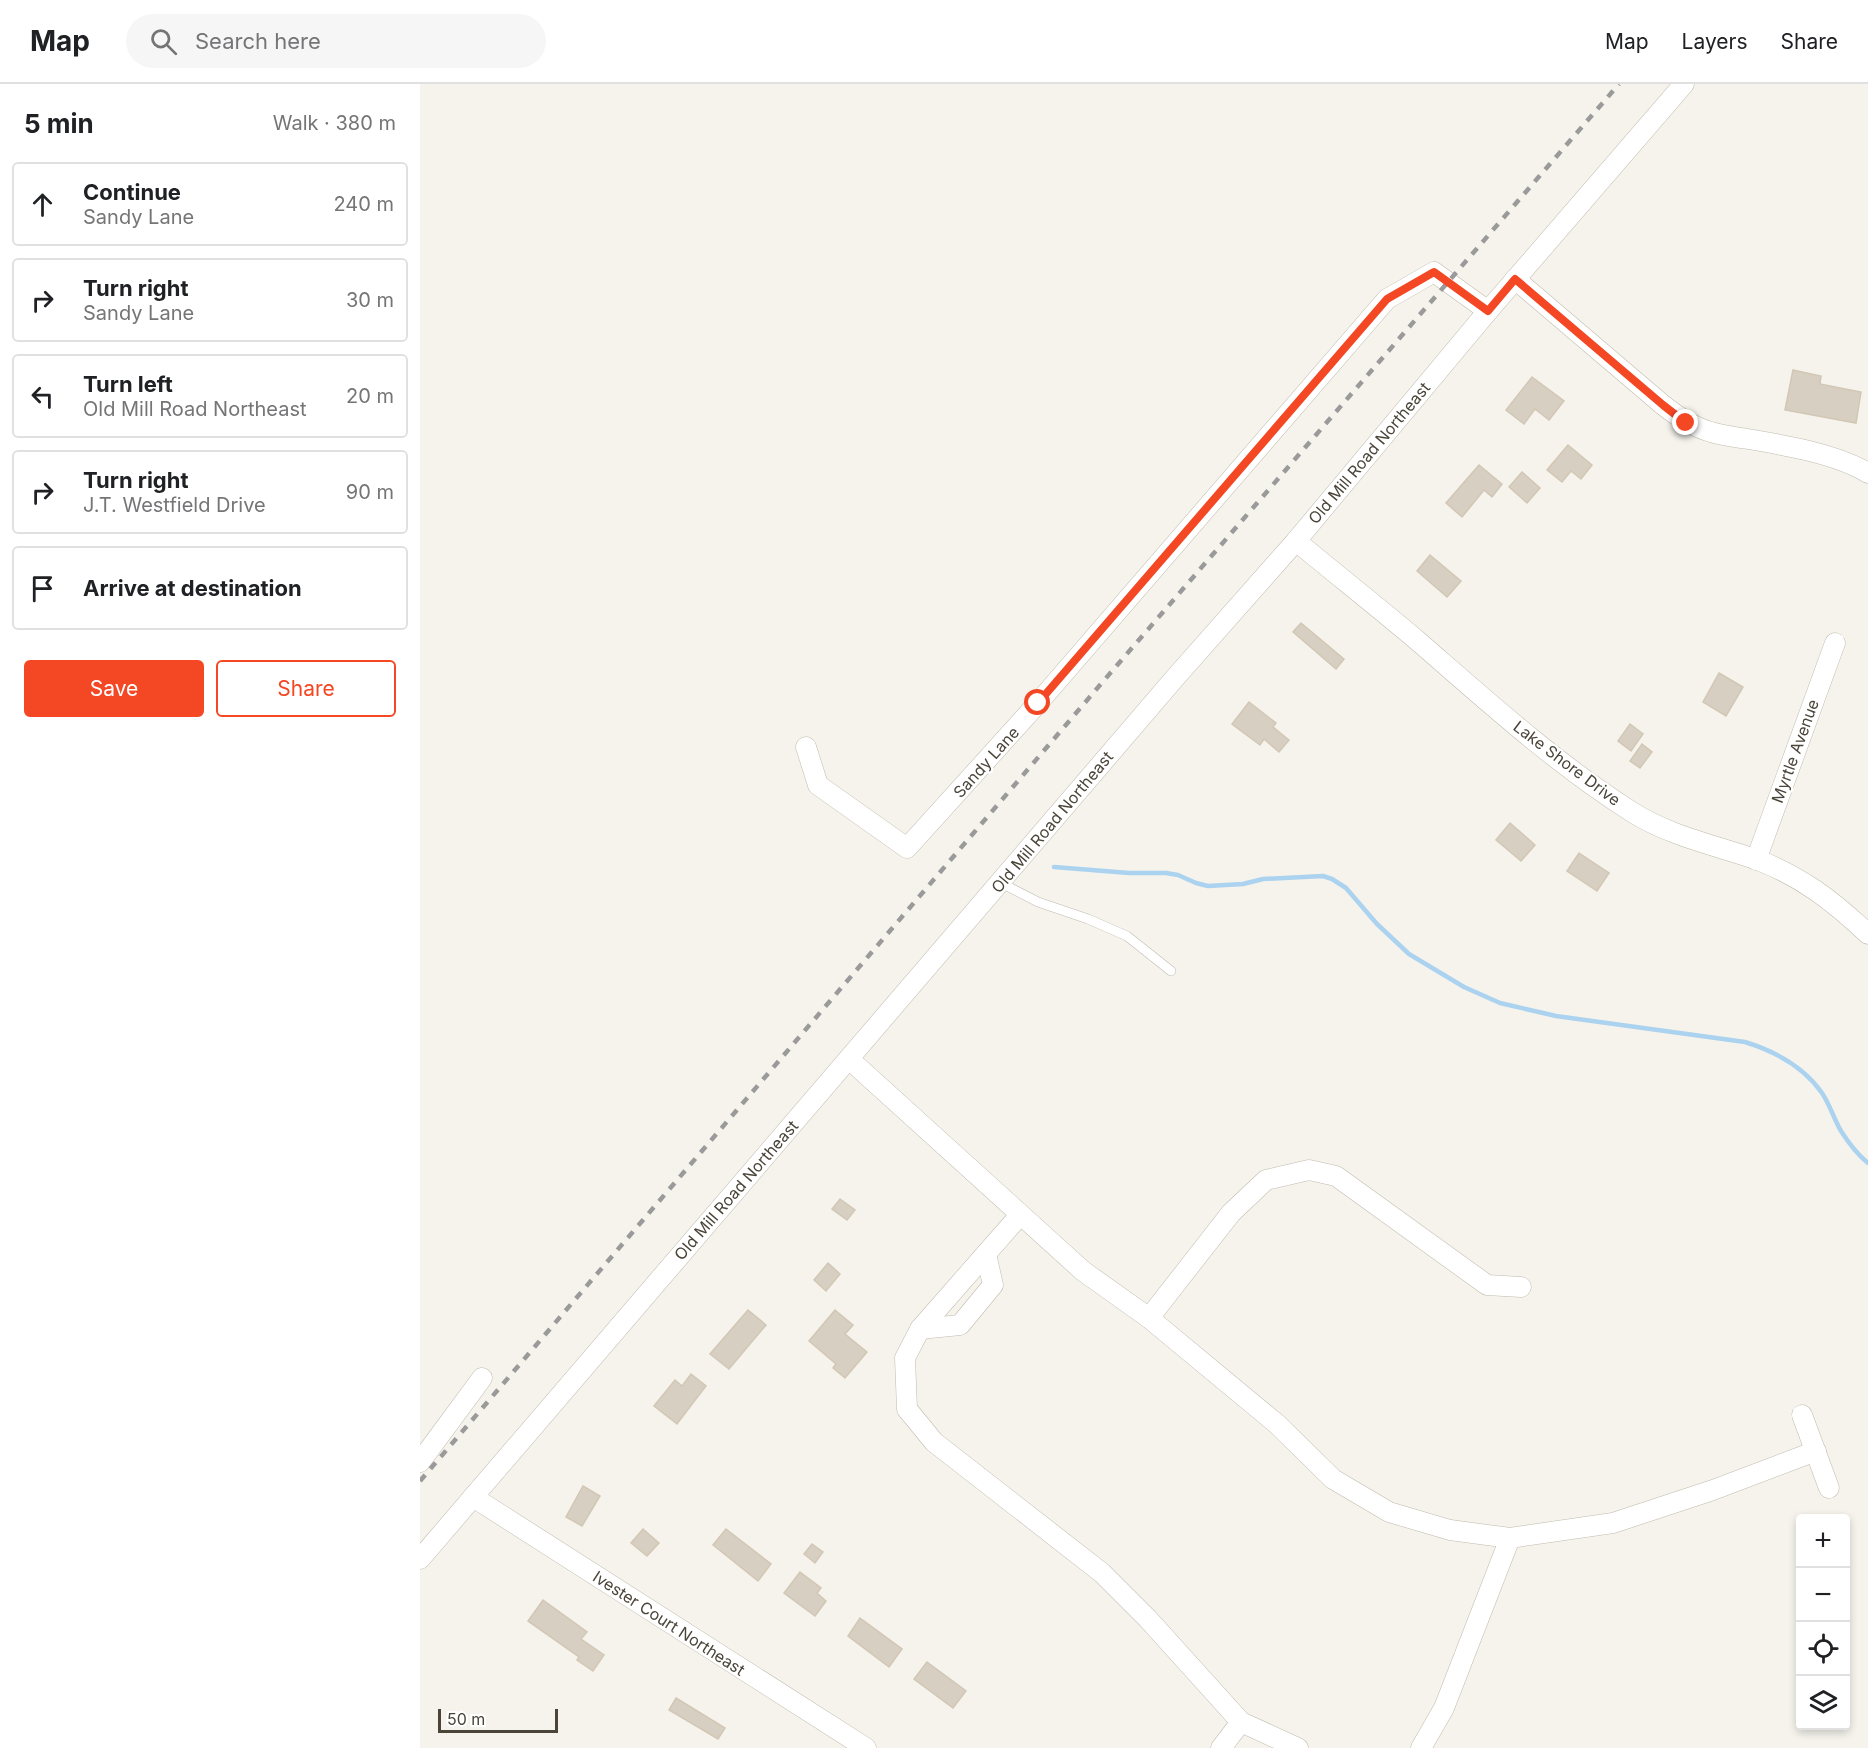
<!DOCTYPE html>
<meta charset="utf-8">
<style>
:root{--surface:#fff;--page:#f6f6f6;--text:#202124;--muted:#757577;--line:#e0e0e0;--accent:#f44724}
body{margin:0;font-family:Inter,sans-serif;background:var(--page);color:var(--text)}
.controls{position:absolute;right:18px;bottom:18px;display:grid;overflow:hidden;border-radius:6px;box-shadow:0 3px 9px #0003}
.controls button{width:54px;height:54px;display:grid;place-items:center;padding:0;border:0;border-bottom:2px solid var(--line);background:var(--surface);color:var(--text);font:30px sans-serif}
.scale{position:absolute;left:18px;bottom:15px;width:120px;box-sizing:border-box;padding-left:6px;border:3px solid #4a4439;border-top:0;font-size:16px;line-height:21px;white-space:nowrap;color:#4a4439;-webkit-text-stroke:4px #fff;paint-order:stroke}
.stop{position:absolute;width:18px;height:18px;margin:-14px;border:4px solid #f44724;border-radius:50%;background:#fff}
.stop.end{background:#f44724;border-color:#fff;box-shadow:0 2px 6px #0008}
.list{margin:0;padding:0;list-style:none}
h2{display:flex;justify-content:space-between;align-items:center;height:78px;margin:0;padding:0 24px;font-size:26px}
h2 small{font-size:20px;font-weight:400;color:var(--muted)}
.list li{display:grid;grid-template-columns:39px 1fr auto;gap:18px;align-items:center;box-sizing:border-box;height:84px;margin:0 12px 12px;padding:0 12px;border:2px solid var(--line);border-radius:6px}
.list b{display:block;font-size:22px;white-space:nowrap}
.list p{margin:0;font-size:20px;white-space:nowrap;color:var(--muted)}
.list em{font-size:20px;font-style:normal;color:var(--muted)}
.actions{display:flex;gap:12px;padding:18px 24px}
.actions a{flex:1;padding:14px 0;border:2px solid var(--accent);border-radius:6px;text-align:center;font-size:21px;color:var(--accent)}
.actions .main{background:var(--accent);color:#fff}
.icon{flex:none;width:33px;height:33px;fill:none;stroke:currentColor;stroke-width:2;stroke-linecap:round;stroke-linejoin:round}
.map{position:relative;flex:none;width:1448px;height:1664px;overflow:hidden}
header{display:flex;align-items:center;gap:36px;box-sizing:border-box;height:84px;padding:0 30px;background:var(--surface);border-bottom:2px solid var(--line)}
header strong{font-size:28px}
nav{display:flex;gap:33px;margin-inline-start:auto;font-size:21px}
.search{width:420px;height:54px;background:var(--page);display:flex;align-items:center;gap:15px;box-sizing:border-box;padding:0 21px;border-radius:33px;color:var(--muted);font-size:22px}
main{display:flex}
aside{flex:1;background:var(--surface)}
.map>svg:first-child{display:block}
.lines{fill:none;stroke-linecap:round;stroke-linejoin:round}
.stream{stroke:#abd2ef;stroke-width:4.5}
.building{fill:#d7cfc1;stroke:#d2c7b5;stroke-width:1.5}
.service-casing{stroke:#c1bbae;stroke-width:10}
.minor-casing{stroke:#c1bbae;stroke-width:21}
.service{stroke:#fff;stroke-width:9}
.minor{stroke:#fff;stroke-width:20}
.rail{stroke:#9a9a9a;stroke-width:4.5;stroke-dasharray:8 8;stroke-linecap:butt}
.route{stroke:#f44724;stroke-width:8}
.labels{text-anchor:middle;dominant-baseline:central;stroke-width:4.5;stroke-linejoin:round;paint-order:stroke}
.street-label{font-size:16px;fill:#4a4439;stroke:#fff}
</style>
<header>
<strong>Map</strong>
<div class="search"><svg class="icon" aria-label="search" viewBox="0 0 24 24"><circle cx="10" cy="10" r="6"/><path d="M15 15l6 6"/></svg>Search here</div>
<nav><a>Map</a><a>Layers</a><a>Share</a></nav>
</header>
<main>
<aside>
<h2>5 min<small>Walk · 380 m</small></h2>
<ul class="list">
<li><svg class="icon" aria-label="ahead" viewBox="0 0 24 24"><path d="M12 20V5M6 11l6-6 6 6"/></svg><div><b>Continue</b><p>Sandy Lane</p></div><em>240 m</em></li>
<li><svg class="icon" aria-label="right" viewBox="0 0 24 24"><path d="M7 20v-9h11M14 6l5 5-5 5"/></svg><div><b>Turn right</b><p>Sandy Lane</p></div><em>30 m</em></li>
<li><svg class="icon" aria-label="left" viewBox="0 0 24 24"><path d="M17 20v-9H6M10 6l-5 5 5 5"/></svg><div><b>Turn left</b><p>Old Mill Road Northeast</p></div><em>20 m</em></li>
<li><svg class="icon" aria-label="right" viewBox="0 0 24 24"><path d="M7 20v-9h11M14 6l5 5-5 5"/></svg><div><b>Turn right</b><p>J.T. Westfield Drive</p></div><em>90 m</em></li>
<li><svg class="icon" aria-label="arrive" viewBox="0 0 24 24"><path d="M6 21V4h12l-3 4 3 4H6"/></svg><div><b>Arrive at destination</b></div></li>
</ul>
<div class="actions"><a class="main">Save</a><a>Share</a></div>
</aside>
<div class="map">
<svg width="1448" height="1664" viewBox="0 0 1448 1664">
<rect width="100%" height="100%" fill="#f5f3ec"/>
<g class="lines">
<path class="stream" d="M 634,783 L 709,789 L 746,789 L 758,791 L 776,799 L 788,802 L 823,800 L 843,795 L 903,792 L 912,795 L 926,804 L 957,840 L 989,870 L 1044,903 L 1080,919 L 1136,932 L 1325,958 C 1354,967 1384,983 1402,1009 C 1410,1021 1414,1035 1421,1047 C 1428,1058 1438,1071 1448,1079"/>
</g>
<g class="building">
<polygon points="1373,286 1401,292 1400,300 1441,308 1436,339 1365,326"/>
<polygon points="1112,293 1144,317 1129,336 1115,325 1104,340 1086,326"/>
<polygon points="1148,361 1172,381 1161,395 1151,387 1142,398 1127,386"/>
<polygon points="1059,381 1082,400 1072,413 1064,406 1042,433 1026,419"/>
<polygon points="1102,388 1120,404 1107,419 1089,403"/>
<polygon points="1010,471 1041,497 1027,513 997,487"/>
<polygon points="881,539 924,575 916,585 873,548"/>
<polygon points="1299,589 1323,603 1306,632 1283,618"/>
<polygon points="829,618 856,639 853,643 869,656 859,668 844,655 840,661 812,640"/>
<polygon points="1210,640 1223,650 1211,667 1198,657"/>
<polygon points="1222,660 1232,668 1220,684 1210,677"/>
<polygon points="1090,739 1115,761 1101,777 1076,756"/>
<polygon points="1159,769 1189,789 1177,807 1147,787"/>
<polygon points="420,1115 435,1126 427,1136 412,1125"/>
<polygon points="408,1179 420,1190 406,1207 394,1196"/>
<polygon points="328,1226 346,1241 309,1285 290,1270"/>
<polygon points="415,1226 433,1241 425,1250 447,1268 425,1294 413,1284 416,1280 389,1257"/>
<polygon points="271,1290 286,1302 257,1340 234,1322 255,1296 262,1302"/>
<polygon points="163,1402 180,1412 162,1442 146,1433"/>
<polygon points="223,1445 239,1459 227,1472 211,1459"/>
<polygon points="306,1445 351,1480 338,1497 293,1461"/>
<polygon points="392,1460 403,1468 395,1479 384,1470"/>
<polygon points="380,1488 401,1504 397,1509 406,1517 395,1532 364,1509"/>
<polygon points="123,1516 167,1548 161,1555 184,1571 173,1587 157,1576 159,1573 108,1537"/>
<polygon points="440,1534 482,1565 469,1583 428,1552"/>
<polygon points="507,1578 546,1607 533,1624 494,1595"/>
<polygon points="256,1614 305,1644 298,1655 249,1626"/>
</g>
<g class="lines">
<g class="service-casing">
<polyline id="service" points="581,799 618,818 668,835 707,852 751,887"/>
</g>
<g class="minor-casing">
<g id="minor">
<path d="M 1095,195 L 1243,321 C 1258,333 1273,343 1291,348 C 1303,352 1316,353 1328,355 C 1364,361 1417,370 1448,389"/>
<path d="M 876,457 C 917,491 959,524 999,558 C 1068,618 1135,679 1212,728 C 1250,752 1294,761 1335,775 C 1381,792 1413,817 1448,850"/>
<polyline points="386,663 398,701 487,764 618,619 967,215 1014,188 1068,227"/>
<polyline points="1336,776 1415,559"/>
<polyline points="429,975 663,1187 729,1234 857,1340 913,1395 969,1428 1030,1446 1090,1454 1193,1439 1293,1406 1396,1367"/>
<polyline points="600,1131 500,1245 485,1274 487,1325 514,1358 682,1489 728,1535 821,1638 878,1664"/>
<polyline points="729,1234 811,1129 846,1096 889,1086 916,1092 1067,1201 1101,1203"/>
<polyline points="500,1245 540,1241 573,1201 566,1170"/>
<polyline points="1382,1331 1409,1404"/>
<polyline points="0,1378 62,1294"/>
<polyline points="53,1413 446,1664"/>
<polyline points="0,1475 754,595 876,457 1068,227 1264,0"/>
<polyline points="801,1664 821,1638"/>
<polyline points="1001,1664 1024,1624 1090,1454"/>
</g>
</g>
<use href="#service" class="service"/>
<use href="#minor" class="minor"/>
<polyline class="rail" points="0,1397 680,601 1199,0"/>
</g>
<g class="lines">
<polyline class="route" points="618,619 967,215 1014,188 1068,227 1095,195 1243,321 1266,339"/>
</g>
<g class="labels">
<g class="street-label">
<text transform="translate(949 369) rotate(-50)">Old Mill Road Northeast</text>
<text transform="translate(1375 667) rotate(-70)">Myrtle Avenue</text>
<text transform="translate(566 678) rotate(-48)">Sandy Lane</text>
<text transform="translate(1147 679) rotate(37)">Lake Shore Drive</text>
<text transform="translate(632 738) rotate(-50)">Old Mill Road Northeast</text>
<text transform="translate(316 1106) rotate(-49)">Old Mill Road Northeast</text>
<text transform="translate(249 1539) rotate(33)">Ivester Court Northeast</text>
</g>
</g>
</svg>
<div class="controls">
<button>+</button>
<button>−</button>
<button><svg class="icon" aria-label="locate" viewBox="0 0 24 24"><circle cx="12" cy="12" r="6"/><path d="M12 2v4M12 18v4M2 12h4M18 12h4"/></svg></button>
<button><svg class="icon" aria-label="layers" viewBox="0 0 24 24"><path d="M12 4l9 5-9 5-9-5zM3 14l9 5 9-5"/></svg></button>
</div>
<div class="scale">50 m</div>
<div class="stop" style="left:618px;top:619px"></div>
<div class="stop end" style="left:1266px;top:339px"></div>
</div>
</main>
